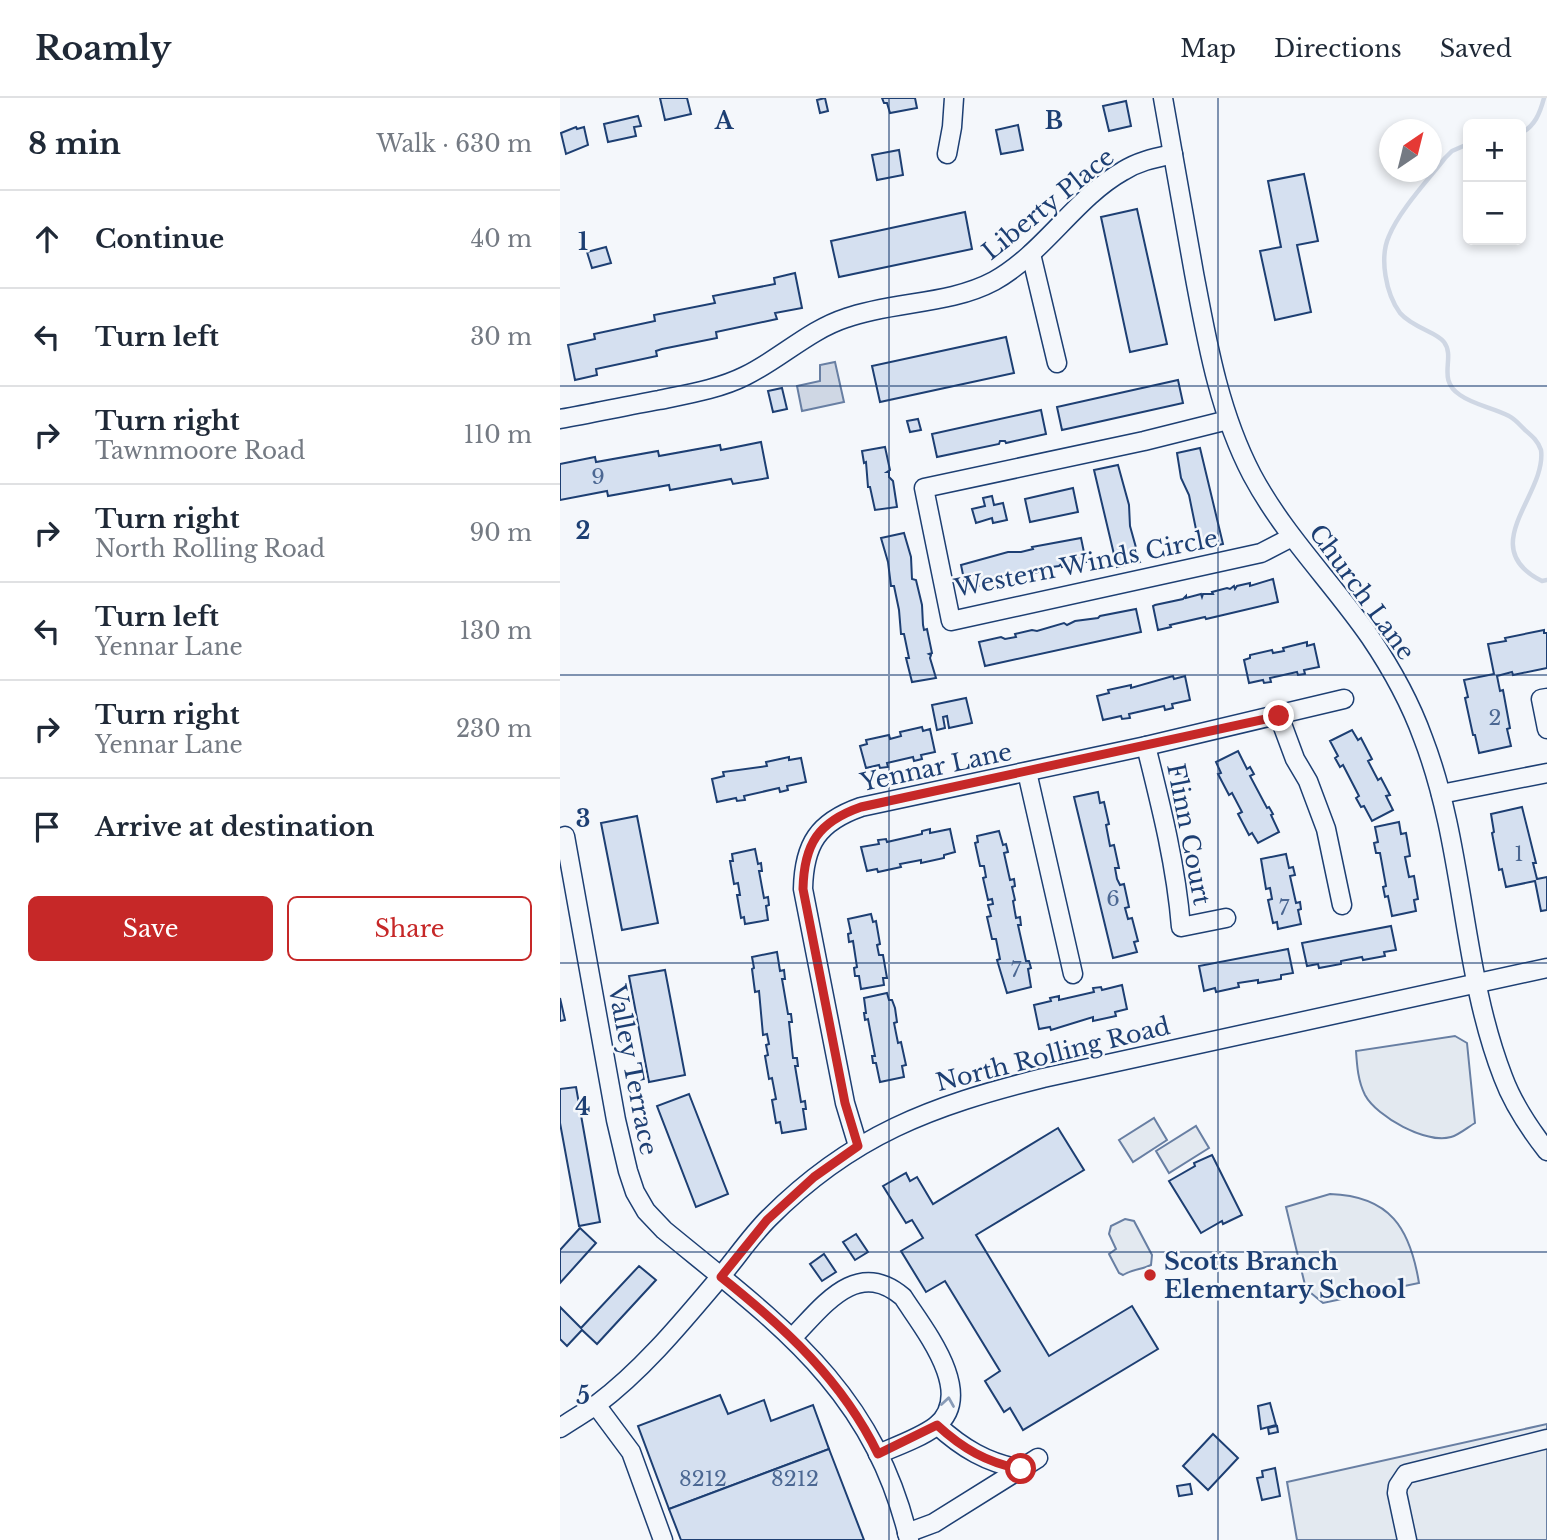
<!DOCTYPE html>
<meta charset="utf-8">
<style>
:root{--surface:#fff;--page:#f2f2f3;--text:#1f2937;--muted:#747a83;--line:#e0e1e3;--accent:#c62828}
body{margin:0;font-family:"Libre Baskerville",serif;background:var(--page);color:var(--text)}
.controls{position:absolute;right:21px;top:21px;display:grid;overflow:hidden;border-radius:10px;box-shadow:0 4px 10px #0003}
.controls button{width:63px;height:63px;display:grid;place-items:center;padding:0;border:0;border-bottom:2px solid var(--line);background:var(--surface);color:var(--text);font:35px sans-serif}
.compass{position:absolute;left:819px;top:21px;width:63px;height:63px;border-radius:50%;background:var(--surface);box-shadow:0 4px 10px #0003;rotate:35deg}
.stop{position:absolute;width:21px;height:21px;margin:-16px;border:5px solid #c62828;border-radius:50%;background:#fff}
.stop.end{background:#c62828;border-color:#fff;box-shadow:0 2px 7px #0008}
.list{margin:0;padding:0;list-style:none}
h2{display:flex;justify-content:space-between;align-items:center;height:91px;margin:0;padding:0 28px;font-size:30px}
h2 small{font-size:23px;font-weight:400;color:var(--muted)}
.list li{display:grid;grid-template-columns:46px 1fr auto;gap:21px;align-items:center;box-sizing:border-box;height:98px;padding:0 28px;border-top:2px solid var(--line)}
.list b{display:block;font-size:26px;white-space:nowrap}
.list p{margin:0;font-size:23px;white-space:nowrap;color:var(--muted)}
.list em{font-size:23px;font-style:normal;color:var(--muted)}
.actions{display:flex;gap:14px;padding:21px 28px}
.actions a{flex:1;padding:16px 0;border:2px solid var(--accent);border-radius:10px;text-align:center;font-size:24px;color:var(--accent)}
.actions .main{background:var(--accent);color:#fff}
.icon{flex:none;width:38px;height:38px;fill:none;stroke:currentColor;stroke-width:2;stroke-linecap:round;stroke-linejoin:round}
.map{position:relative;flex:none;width:987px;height:1442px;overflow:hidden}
header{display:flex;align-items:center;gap:42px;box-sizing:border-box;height:98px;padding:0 35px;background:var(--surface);border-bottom:2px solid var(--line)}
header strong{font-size:33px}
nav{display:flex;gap:38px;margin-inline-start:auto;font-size:24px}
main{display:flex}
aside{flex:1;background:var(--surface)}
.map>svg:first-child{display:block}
.green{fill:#e3e9f0;stroke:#687fa3;stroke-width:2}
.water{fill:#cfd7e4;stroke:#687fa3;stroke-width:2}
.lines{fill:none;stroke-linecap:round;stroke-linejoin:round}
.stream{stroke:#cfd7e4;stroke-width:4.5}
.building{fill:#d5e0f0;stroke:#1d3f73;stroke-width:2}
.minor-casing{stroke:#1d3f73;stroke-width:21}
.minor{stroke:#f4f7fb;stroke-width:18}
.oneway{stroke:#889bb7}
.route{stroke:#c62828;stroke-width:9}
.grid{fill:none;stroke:#1d3f73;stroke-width:2;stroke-opacity:0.55}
.poi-dot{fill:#c62828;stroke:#f4f7fb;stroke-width:2.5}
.labels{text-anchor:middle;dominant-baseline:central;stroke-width:5;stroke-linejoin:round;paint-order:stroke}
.number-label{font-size:21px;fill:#4b6792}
.street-label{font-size:24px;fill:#1d3f73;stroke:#f4f7fb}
.poi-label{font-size:24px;font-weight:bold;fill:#1d3f73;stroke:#f4f7fb;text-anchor:start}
.grid-label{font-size:23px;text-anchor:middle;font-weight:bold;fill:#1d3f73;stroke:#f4f7fb;stroke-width:5;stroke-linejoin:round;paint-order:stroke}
</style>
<header>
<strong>Roamly</strong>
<nav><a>Map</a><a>Directions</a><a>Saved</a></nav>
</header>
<main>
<aside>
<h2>8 min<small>Walk · 630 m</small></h2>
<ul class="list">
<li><svg class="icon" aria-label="ahead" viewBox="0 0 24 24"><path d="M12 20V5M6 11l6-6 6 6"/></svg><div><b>Continue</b></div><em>40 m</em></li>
<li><svg class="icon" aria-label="left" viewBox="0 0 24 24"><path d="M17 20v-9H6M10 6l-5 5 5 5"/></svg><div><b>Turn left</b></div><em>30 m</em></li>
<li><svg class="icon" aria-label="right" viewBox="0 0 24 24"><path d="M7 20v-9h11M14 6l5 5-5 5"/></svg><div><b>Turn right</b><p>Tawnmoore Road</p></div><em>110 m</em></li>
<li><svg class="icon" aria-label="right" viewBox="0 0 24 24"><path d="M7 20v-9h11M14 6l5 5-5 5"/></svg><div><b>Turn right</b><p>North Rolling Road</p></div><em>90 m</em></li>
<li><svg class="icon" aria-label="left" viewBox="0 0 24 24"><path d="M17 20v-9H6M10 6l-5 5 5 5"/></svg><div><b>Turn left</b><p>Yennar Lane</p></div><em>130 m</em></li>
<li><svg class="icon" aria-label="right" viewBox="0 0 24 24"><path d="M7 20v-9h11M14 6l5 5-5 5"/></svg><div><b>Turn right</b><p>Yennar Lane</p></div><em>230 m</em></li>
<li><svg class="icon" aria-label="arrive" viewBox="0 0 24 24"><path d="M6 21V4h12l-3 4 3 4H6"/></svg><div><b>Arrive at destination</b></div></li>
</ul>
<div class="actions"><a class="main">Save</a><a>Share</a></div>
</aside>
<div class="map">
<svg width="987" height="1442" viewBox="0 0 987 1442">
<rect width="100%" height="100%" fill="#f4f7fb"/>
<g class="green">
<path d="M 895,938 L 907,945 L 915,1025 C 908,1029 899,1037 891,1039 C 866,1046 817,1019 805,997 C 798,983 797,968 796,953 Z"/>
<polygon points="594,1020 607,1042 573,1064 559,1042"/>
<polygon points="636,1028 649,1050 609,1075 596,1053"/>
<path d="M 770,1096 C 830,1098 850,1130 859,1185 L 763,1205 L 746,1191 L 726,1109 Z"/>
<path d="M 565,1121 L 574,1123 L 592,1157 L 591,1167 C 581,1172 573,1171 563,1177 L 559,1175 L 549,1156 L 556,1151 L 549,1136 L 551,1128 Z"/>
<polygon points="987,1326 987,1442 737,1442 727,1384"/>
</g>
<polygon class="water" points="275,264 284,304 242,313 237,288 260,283 260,267"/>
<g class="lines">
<g class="stream">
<path d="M 961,35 C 975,28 980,15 984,0"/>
<path d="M 908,46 L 892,53 L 885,60 C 868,82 839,113 829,138 C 819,160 826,196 840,215 C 853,230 877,234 884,244 C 896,260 876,281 900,297 C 914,307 934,310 949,318 C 955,321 960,327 965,332 C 972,338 978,343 981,352 C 987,397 914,449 982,483 L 987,482"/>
</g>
</g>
<g class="building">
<polygon points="100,0 127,0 131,16 105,22"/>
<polygon points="265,0 268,13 260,15 257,2"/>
<polygon points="322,0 355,0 357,10 330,15 327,5 324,5"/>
<polygon points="566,3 571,28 549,33 543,8"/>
<polygon points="78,18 81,28 74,29 76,38 48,44 44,26"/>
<polygon points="458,27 463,52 441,56 436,32"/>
<polygon points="16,29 17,31 24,29 28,47 6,56 1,35"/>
<polygon points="339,52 343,77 317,82 312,57"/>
<polygon points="744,76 758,143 737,147 751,214 715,222 700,153 721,149 708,83"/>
<polygon points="577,111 607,246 570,254 541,119"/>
<polygon points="405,114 412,151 279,179 271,143"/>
<polygon points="46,149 51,165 32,170 27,154"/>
<polygon points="235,175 242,210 215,215 217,221 156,234 157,240 102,251 96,253 97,258 36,271 37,277 15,282 8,247 35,241 34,236 95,223 94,217 155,205 153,198 215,186 214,180"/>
<polygon points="446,239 454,275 320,304 312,268"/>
<polygon points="618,282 623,305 502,332 497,309"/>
<polygon points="222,290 227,311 213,314 208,293"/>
<polygon points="481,312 486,336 446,345 445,343 440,343 439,346 377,359 372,336"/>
<polygon points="358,321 361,332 350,334 347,323"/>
<polygon points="201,344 208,380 173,386 171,381 110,392 109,387 48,398 47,393 0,402 0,366 35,359 36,364 98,353 99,358 160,347 161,352"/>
<polygon points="325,349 330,372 327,374 329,374 329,379 333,383 337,409 315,412 310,389 308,389 306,364 304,365 302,353"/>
<polygon points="640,350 663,446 640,451 629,397 621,380 617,355"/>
<polygon points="558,367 569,407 570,428 580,464 557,469 534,372"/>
<polygon points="513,390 518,414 470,424 465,401"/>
<polygon points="432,398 434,407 443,405 447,422 433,425 432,420 416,425 412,411 425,408 423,400"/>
<polygon points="344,435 351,459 352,481 356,482 362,507 363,527 364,532 367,531 372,555 369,556 371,557 370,560 376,580 352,584 346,560 349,560 344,536 341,536 339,512 334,488 331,488 328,464 321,440"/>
<polygon points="521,440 526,464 502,469 501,466 499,468 477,471 478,474 466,477 454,478 453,476 448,479 448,477 430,485 406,491 401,467 448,454 461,454 473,451 472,449"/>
<polygon points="713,481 718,504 646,521 645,519 610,527 611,529 598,532 593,508 595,507 623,501 626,498 626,500 641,496 642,499 643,496 653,496 652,494 667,490 670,491 674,488 675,491 677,488 690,485 690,488"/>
<polygon points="576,511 581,534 425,568 419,544 441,539 445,541 456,539 455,536 472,532 477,533 504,525 507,527 515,523 538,520 540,518"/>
<polygon points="984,532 984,535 987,535 987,570 953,577 952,574 937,578 940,593 943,592 950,630 947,631 951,648 919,655 915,637 913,637 905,600 908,599 904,582 934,576 928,546 946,543 945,540"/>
<polygon points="747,544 747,548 754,546 759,569 744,572 745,576 738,577 737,574 710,580 711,584 704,585 703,582 689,585 684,562 690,560 690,557 712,552 713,555 724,553 723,550"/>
<polygon points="613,578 614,581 625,578 630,602 612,606 613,610 605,612 604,608 569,616 570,620 562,621 561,618 543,622 537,598 549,595 548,592 571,587 571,590"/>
<polygon points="406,600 412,625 389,630 387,618 383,619 385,630 377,632 372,607"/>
<polygon points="362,629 363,633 370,631 375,654 361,657 362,661 354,663 353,659 327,665 328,669 320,670 319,667 306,670 300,648 307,646 306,642 329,637 330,641 341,638 340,634"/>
<polygon points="792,632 798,642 801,640 812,661 808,663 818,682 821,680 830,697 826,698 833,712 812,723 804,708 801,709 796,700 799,698 783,667 780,669 775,660 778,658 770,643"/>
<polygon points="678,653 687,671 690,669 694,676 690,678 707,710 709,709 713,716 711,717 719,734 698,745 692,735 689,737 678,716 682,714 672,695 669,697 658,676 661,675 656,664"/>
<polygon points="229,659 229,662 241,660 246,684 227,688 228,692 220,694 219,690 184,698 185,702 177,703 176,700 157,704 152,681 164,678 163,674 207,668 206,664"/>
<polygon points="538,694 540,705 544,704 549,726 546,727 550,748 554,747 559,770 555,770 557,781 560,787 564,786 569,809 565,810 568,821 572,820 578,843 574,844 577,854 553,860 514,699"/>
<polygon points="962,709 976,765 973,765 977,781 987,779 987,812 981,813 975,783 946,789 942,771 939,772 932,735 934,734 931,716"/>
<polygon points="77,718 98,825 62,832 41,725"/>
<polygon points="839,724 841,736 846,735 850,758 845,759 849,779 854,778 858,801 854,802 856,813 832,818 828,798 825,799 823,789 826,788 820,755 816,755 814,745 818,744 815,729"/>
<polygon points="370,731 370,735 390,731 395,754 384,757 384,760 361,765 361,762 340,766 341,769 318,774 317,771 307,773 301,749 319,746 318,742 326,741 327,744 362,736 362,733"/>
<polygon points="439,733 443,747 446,746 448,754 444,755 450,782 454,781 455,788 452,789 455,802 453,803 456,820 460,819 461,827 458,827 466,863 469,863 471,870 468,871 471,889 447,895 437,862 440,861 436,841 432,841 427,819 431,818 428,807 433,806 432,801 428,802 423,780 426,779 424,768 420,768 415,745 418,744 417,738"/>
<polygon points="195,751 198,766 201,765 202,773 199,773 204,800 208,799 209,807 206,808 208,822 185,826 184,819 181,820 177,797 180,797 178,785 174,786 170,763 173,763 172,756"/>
<polygon points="726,756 729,770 733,769 735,777 730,778 736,805 740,804 741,811 738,812 741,826 718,831 717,824 713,825 708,802 712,801 710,790 706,791 701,761"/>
<polygon points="311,816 313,824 316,823 320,846 317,847 319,857 323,857 327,880 323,880 324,887 301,891 299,878 295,878 294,870 297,869 293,843 289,844 288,836 291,835 288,821"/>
<polygon points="831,828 836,852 824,854 825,858 803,862 802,859 781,863 781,866 759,870 758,866 747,868 742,845"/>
<polygon points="728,851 733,875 721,877 721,881 698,885 698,882 678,885 679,889 656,894 655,890 644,893 639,868"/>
<polygon points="217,854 220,873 224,872 225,881 222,881 228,916 231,916 232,924 229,924 233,960 237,960 238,968 235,968 241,1004 245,1003 246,1011 243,1011 246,1031 222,1035 220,1024 216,1025 212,1002 216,1001 212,980 209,981 205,958 208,957 206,947 209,946 207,936 203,937 199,893 195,894 192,871 194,870 192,859"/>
<polygon points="105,872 125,977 89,984 69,878"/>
<polygon points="562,887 567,911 555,914 556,918 533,923 533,919 491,932 490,929 479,931 474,907 491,903 490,900 499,898 499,902 534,894 533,890 541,889 542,892"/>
<polygon points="327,895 329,902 332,902 335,910 337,924 334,925 338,945 341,944 346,967 342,968 344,979 320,984 316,965 313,965 312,958 315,958 308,921 305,922 304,915 306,915 304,900"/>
<polygon points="0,900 5,922 0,923"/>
<polygon points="16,989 40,1124 19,1128 0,1025 0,991"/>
<polygon points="129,996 168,1096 136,1109 97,1008"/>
<polygon points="498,1030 524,1072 416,1137 489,1258 572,1208 598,1251 463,1332 450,1310 444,1314 425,1283 440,1273 385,1183 366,1194 341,1153 363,1140 352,1122 346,1125 323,1088 346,1075 350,1083 357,1079 373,1106"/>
<polygon points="652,1057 682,1117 663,1126 662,1123 641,1135 609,1083 635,1068 634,1065"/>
<polygon points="20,1130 36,1145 0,1185 0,1152"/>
<polygon points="296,1136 308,1154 295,1162 283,1144"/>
<polygon points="264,1156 276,1174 262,1183 250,1166"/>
<polygon points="79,1168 96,1182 37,1246 22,1232 7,1248 0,1241 0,1209 21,1230"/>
<polygon points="160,1297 168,1316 204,1302 211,1323 253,1307 269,1351 109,1411 78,1328"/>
<polygon points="710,1305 716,1327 701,1331 698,1308"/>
<polygon points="717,1328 718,1334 709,1336 708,1330"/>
<polygon points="653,1336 678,1360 648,1392 623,1368"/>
<polygon points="269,1351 304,1442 121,1442 109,1411"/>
<polygon points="715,1370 720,1398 702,1402 697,1380 703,1379 702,1373"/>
<polygon points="630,1386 632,1396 619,1398 617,1388"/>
</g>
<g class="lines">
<g class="minor-casing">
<g id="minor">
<path d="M 603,0 C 613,58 624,116 634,175 C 647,244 659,314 692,377 C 724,437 772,484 810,539 C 831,570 850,604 863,640 C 905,749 901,871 943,979 C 953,1006 969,1030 987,1053"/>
<polyline points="387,56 392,29 394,0"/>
<polyline points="471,156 497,265"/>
<path d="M 0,321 C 33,315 66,308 99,302 C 128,296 159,291 185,278 C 220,261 249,232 286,220 C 334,203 389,207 434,183 C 484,155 515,100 563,73 C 579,63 595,60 613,56"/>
<polyline points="668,322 584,343 364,390 391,523 701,455 732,439"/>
<polyline points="987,600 981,601 987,631"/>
<polyline points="719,618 735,661 748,683 766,731 782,807"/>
<path d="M 586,648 C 601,708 616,767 621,829 L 666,820"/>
<polyline points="467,674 513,876"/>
<polyline points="881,696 987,675"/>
<path d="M 5,738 L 56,1022 L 68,1073 L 75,1094 L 86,1113 L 104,1132 C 217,1225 313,1290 349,1442"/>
<path d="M 298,1048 L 285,1005 L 243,791 C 244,746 258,724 301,709 L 586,648 L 784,601"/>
<path d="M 233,1239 C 264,1207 297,1160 343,1199 C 362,1229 417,1295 376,1328 C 360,1340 337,1348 318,1356"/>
<polyline points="36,1307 71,1354 103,1442"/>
<path d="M 377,1327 C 402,1350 427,1365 461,1371"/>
<path d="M 0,1330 C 12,1322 24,1315 36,1307 C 83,1272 123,1223 161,1178 C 177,1159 191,1138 209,1120 C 292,1037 371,1008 483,980 L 987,870"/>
<polyline points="347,1435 374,1425 478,1360"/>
<polyline points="847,1442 837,1395 838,1388 846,1376 987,1341"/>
</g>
</g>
<use href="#minor" class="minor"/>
</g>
<defs><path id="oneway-chevron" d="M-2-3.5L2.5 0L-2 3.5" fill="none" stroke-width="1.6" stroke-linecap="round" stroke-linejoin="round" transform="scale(1.75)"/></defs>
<use class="oneway" href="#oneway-chevron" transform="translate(388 1304) rotate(-81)"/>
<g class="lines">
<path class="route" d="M 461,1371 C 427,1365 402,1350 377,1327 L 318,1356 C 282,1282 225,1230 161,1179 L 207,1122 L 254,1079 L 298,1048 L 285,1005 L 243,791 C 244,746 258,724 301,709 L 719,618"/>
</g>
<path class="grid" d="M 329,0 L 329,1442M 658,0 L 658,1442M 0,288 L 987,288M 0,577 L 987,577M 0,865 L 987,865M 0,1154 L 987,1154"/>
<circle class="poi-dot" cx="590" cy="1177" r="7"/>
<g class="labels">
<g class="number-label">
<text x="38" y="379">9</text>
<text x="935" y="620">2</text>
<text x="959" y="756">1</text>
<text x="553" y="801">6</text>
<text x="724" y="810">7</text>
<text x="456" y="872">7</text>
<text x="143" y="1381">8212</text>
<text x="235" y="1381">8212</text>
</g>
<g class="street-label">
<text transform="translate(488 106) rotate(-39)">Liberty Place</text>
<text transform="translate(526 465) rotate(-11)">Western Winds Circle</text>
<text transform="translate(802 494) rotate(54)">Church Lane</text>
<text transform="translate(376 669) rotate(-12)">Yennar Lane</text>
<text transform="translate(629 736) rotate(79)">Flinn Court</text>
<text transform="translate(493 956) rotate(-14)">North Rolling Road</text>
<text transform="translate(73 972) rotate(79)">Valley Terrace</text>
</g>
<g class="poi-label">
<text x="604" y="1163">Scotts Branch<tspan x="604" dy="28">Elementary School</tspan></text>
</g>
</g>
<g class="grid-label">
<text x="164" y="31">A</text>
<text x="494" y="31">B</text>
<text x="23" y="152">1</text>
<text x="23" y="441">2</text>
<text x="23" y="729">3</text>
<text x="23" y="1017">4</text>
<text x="23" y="1306">5</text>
</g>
</svg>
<div class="controls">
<button>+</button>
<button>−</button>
</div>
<svg class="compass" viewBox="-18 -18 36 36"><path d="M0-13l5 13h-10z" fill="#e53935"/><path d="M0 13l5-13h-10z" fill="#747a83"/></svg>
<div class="stop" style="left:461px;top:1371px"></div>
<div class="stop end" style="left:719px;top:618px"></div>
</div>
</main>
